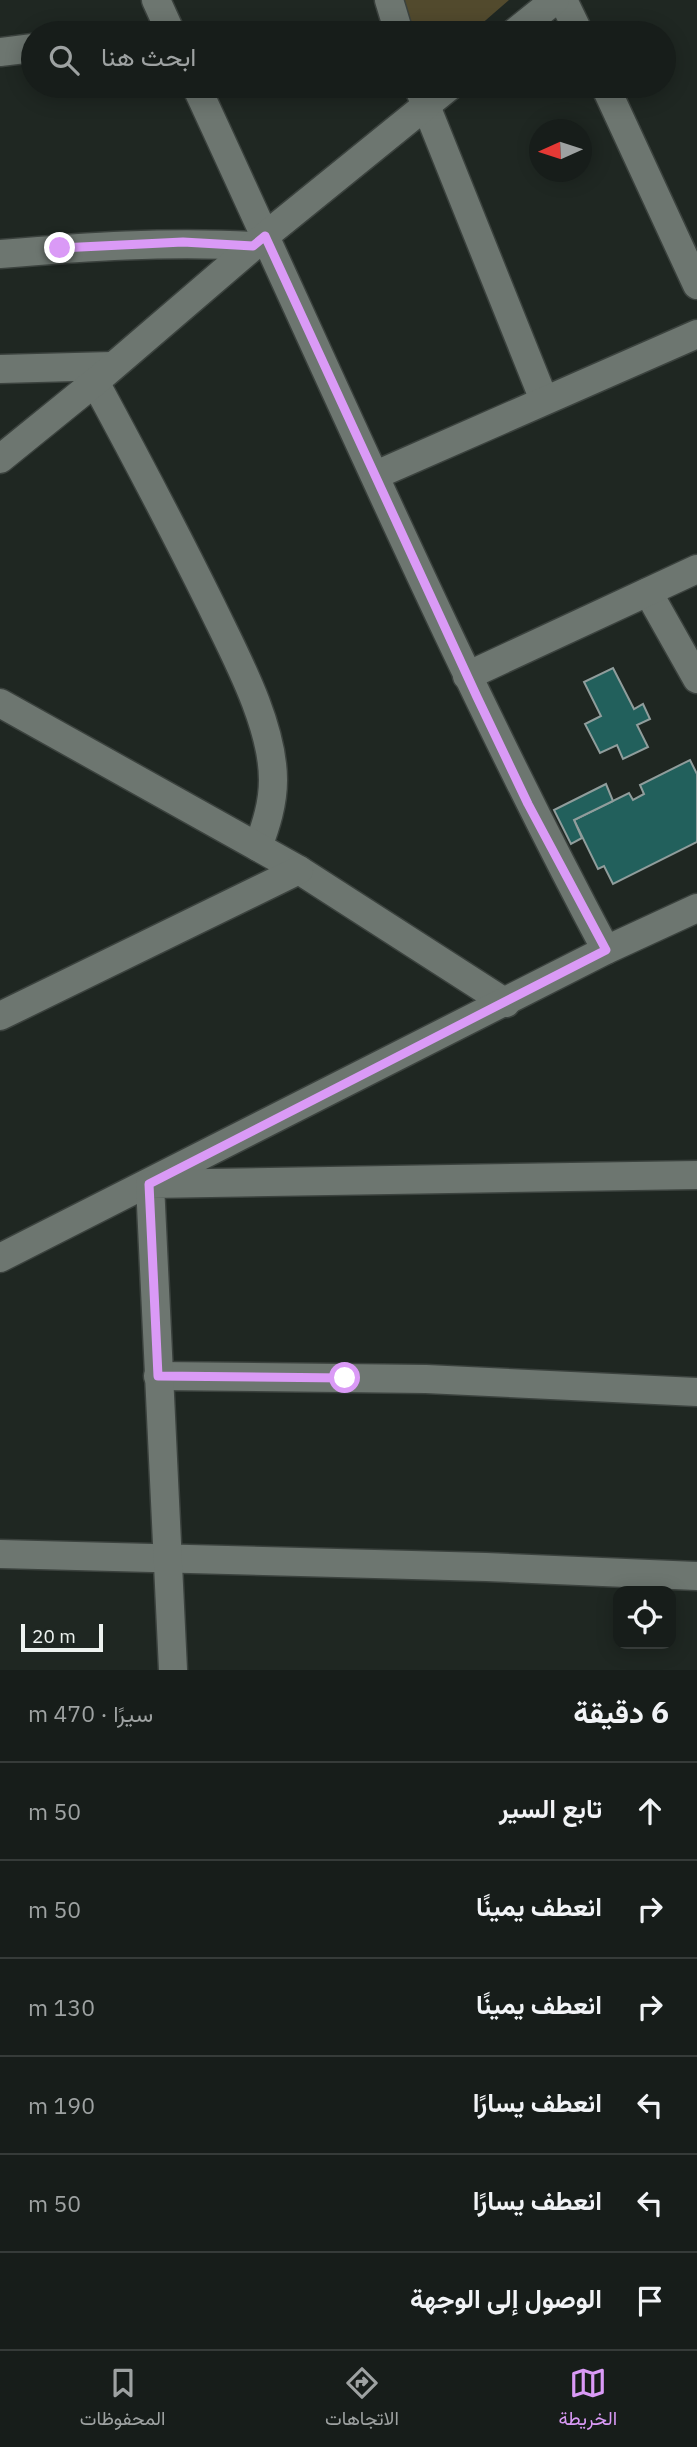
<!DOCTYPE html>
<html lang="ar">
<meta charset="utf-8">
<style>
:root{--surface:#171d1a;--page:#202623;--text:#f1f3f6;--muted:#9ea2a2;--line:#363b39;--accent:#da9af6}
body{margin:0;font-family:"IBM Plex Sans",Vazirmatn,sans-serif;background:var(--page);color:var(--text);direction:rtl}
.controls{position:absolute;right:21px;bottom:21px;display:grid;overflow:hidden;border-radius:14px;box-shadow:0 4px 18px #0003}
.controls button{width:63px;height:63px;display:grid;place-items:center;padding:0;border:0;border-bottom:2px solid var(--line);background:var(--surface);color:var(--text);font:35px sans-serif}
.compass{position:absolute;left:529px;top:119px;width:63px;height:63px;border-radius:50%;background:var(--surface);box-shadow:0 4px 18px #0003;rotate:267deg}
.scale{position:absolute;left:21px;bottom:18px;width:82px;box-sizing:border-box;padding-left:7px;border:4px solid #eef3f0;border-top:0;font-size:19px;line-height:24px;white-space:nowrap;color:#eef3f0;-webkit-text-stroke:5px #1f2722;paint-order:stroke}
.stop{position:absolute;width:21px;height:21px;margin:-16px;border:5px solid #da9af6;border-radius:50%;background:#fff}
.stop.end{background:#da9af6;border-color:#fff;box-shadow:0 2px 7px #0008}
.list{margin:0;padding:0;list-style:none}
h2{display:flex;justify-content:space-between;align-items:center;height:91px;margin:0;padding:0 28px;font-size:30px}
h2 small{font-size:23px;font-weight:400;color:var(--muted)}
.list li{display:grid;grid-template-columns:46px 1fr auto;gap:21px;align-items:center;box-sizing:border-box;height:98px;padding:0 28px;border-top:2px solid var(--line)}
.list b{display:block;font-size:26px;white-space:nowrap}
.list em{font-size:23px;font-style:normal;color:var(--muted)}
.icon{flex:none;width:38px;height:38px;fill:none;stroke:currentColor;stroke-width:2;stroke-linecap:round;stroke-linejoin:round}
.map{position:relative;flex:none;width:697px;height:1670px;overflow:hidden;direction:ltr}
.search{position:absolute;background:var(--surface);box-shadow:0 4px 18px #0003;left:21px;right:21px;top:21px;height:77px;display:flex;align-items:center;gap:18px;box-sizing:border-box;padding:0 24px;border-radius:38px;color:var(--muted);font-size:26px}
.sheet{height:679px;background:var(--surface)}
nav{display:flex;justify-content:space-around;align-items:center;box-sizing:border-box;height:98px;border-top:2px solid var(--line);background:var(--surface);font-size:19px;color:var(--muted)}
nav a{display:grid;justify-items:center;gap:4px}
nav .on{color:var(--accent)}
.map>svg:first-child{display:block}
.green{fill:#524a2d}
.building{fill:#22605c;stroke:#909d9c;stroke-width:2}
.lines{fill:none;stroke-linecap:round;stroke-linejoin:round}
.minor-casing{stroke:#3b423e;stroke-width:31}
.minor{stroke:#6d7670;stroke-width:28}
.route{stroke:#da9af6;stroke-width:9}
</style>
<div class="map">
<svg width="697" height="1670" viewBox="0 0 697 1670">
<rect width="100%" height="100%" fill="#1f2722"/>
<polygon class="green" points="394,0 509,0 471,33 403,33"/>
<g class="building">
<polygon points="613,668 634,709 643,704 650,719 637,725 648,747 623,759 617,745 600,753 585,724 601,716 584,682"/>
<polygon points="690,760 697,774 697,842 613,884 604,866 598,869 574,820 629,793 633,800 644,794 640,785"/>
<polygon points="606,784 613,801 574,820 582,838 571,844 554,810"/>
</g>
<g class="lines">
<g class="minor-casing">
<g id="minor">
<polyline points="156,0 171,33"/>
<polyline points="389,0 399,33"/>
<polyline points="563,0 579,33"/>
<polyline points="514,33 555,0"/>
<polyline points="0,52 33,48"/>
<path d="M 196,86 C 330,375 456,668 606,950"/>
<polyline points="418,86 544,400"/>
<polyline points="605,86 697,285"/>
<path d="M 0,254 C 85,247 167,241 253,246"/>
<polyline points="0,369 112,366"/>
<path d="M 95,382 C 135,456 174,530 211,605 C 235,655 273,724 273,780 C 273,804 266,825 258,847"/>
<polyline points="0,459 95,382 265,236 450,86"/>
<polyline points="376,475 697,334"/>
<polyline points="648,592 697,679"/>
<polyline points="467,676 697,569"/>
<polyline points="0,703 299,870 506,1003"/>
<polyline points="0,1016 299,870"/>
<polyline points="0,1258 606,950 697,908"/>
<polyline points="158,1376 426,1379 697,1392"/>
<polyline points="0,1554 486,1567 697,1576"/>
<polyline points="173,1670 150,1184 697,1175"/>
</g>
</g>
<use href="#minor" class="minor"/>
</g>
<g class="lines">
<polyline class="route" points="60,248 183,242 253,246 265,236 477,697 528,804 606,950 149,1184 158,1376 345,1378"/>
</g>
</svg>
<div class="controls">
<button><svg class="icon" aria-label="locate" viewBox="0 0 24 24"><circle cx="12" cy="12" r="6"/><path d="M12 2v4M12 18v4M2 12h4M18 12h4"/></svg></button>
</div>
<svg class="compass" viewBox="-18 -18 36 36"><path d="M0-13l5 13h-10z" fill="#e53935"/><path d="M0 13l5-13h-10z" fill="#9ea2a2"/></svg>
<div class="scale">20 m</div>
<div class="stop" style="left:345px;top:1378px"></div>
<div class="stop end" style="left:60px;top:248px"></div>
<div class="search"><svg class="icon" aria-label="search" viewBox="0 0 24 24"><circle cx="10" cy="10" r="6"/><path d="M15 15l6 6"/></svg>ابحث هنا</div>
</div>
<section class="sheet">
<h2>6 دقيقة<small>سيرًا · 470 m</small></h2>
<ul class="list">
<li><svg class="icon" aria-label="ahead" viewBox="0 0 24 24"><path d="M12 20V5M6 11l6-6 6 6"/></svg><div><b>تابع السير</b></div><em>50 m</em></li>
<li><svg class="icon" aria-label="right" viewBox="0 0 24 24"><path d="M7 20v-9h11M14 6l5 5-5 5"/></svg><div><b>انعطف يمينًا</b></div><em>50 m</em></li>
<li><svg class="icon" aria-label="right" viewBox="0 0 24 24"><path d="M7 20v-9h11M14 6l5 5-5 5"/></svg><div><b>انعطف يمينًا</b></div><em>130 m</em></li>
<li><svg class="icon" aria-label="left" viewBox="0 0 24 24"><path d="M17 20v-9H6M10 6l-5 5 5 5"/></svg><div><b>انعطف يسارًا</b></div><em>190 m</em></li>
<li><svg class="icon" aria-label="left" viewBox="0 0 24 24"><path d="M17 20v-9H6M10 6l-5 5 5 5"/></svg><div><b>انعطف يسارًا</b></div><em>50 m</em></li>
<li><svg class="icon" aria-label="arrive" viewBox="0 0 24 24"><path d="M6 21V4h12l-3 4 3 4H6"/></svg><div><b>الوصول إلى الوجهة</b></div></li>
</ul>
</section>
<nav>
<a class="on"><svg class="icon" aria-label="map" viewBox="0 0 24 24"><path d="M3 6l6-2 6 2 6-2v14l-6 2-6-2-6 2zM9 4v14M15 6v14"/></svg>الخريطة</a>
<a><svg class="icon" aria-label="directions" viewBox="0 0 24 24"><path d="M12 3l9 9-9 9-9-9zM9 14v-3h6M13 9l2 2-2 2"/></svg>الاتجاهات</a>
<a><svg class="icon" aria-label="saved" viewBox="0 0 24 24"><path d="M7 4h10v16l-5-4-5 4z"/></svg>المحفوظات</a>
</nav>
